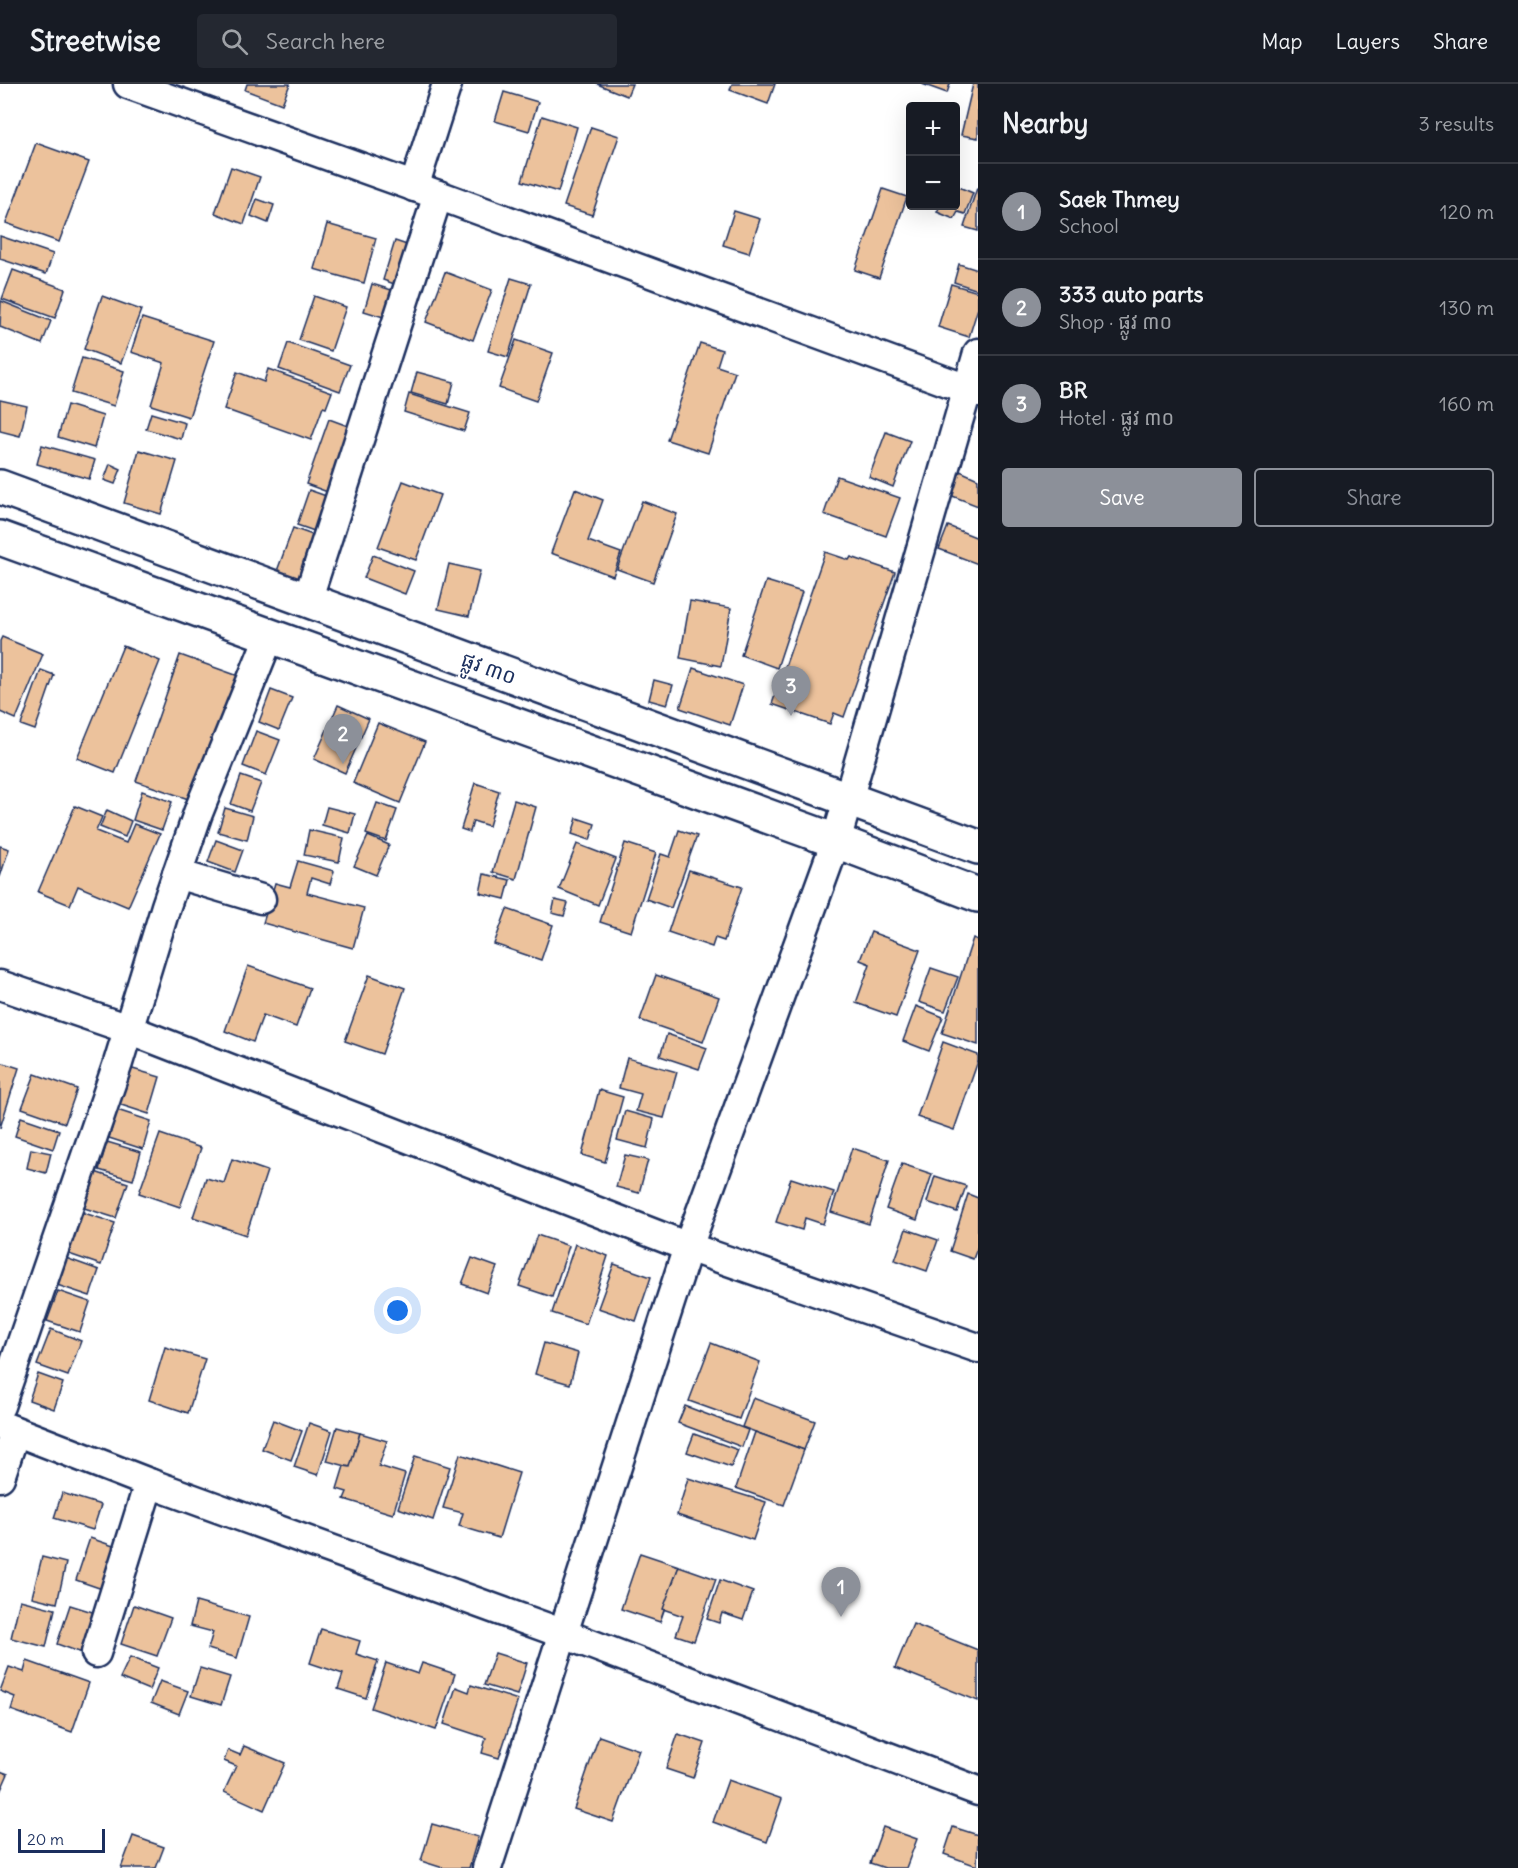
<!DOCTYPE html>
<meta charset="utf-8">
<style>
:root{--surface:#171b24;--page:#242831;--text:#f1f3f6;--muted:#9ea1a6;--line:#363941;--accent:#8c9099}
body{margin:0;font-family:Delius,"Noto Sans Khmer",sans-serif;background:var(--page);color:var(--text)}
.controls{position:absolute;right:18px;top:18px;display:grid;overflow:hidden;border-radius:6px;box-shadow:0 6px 24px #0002}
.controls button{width:54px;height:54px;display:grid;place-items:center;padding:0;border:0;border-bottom:2px solid var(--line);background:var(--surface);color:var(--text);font:30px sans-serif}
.scale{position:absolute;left:18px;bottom:15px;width:87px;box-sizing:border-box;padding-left:6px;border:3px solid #1b2f5e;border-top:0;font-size:16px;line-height:21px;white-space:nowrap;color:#1b2f5e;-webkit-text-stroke:4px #fff;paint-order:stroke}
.you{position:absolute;left:398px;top:1227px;width:21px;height:21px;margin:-15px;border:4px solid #fff;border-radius:50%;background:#1a73e8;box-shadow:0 0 0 9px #1a73e833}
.badge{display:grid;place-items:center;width:39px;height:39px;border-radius:50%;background:var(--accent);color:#fff;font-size:20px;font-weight:700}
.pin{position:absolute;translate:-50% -50px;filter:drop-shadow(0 2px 3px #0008)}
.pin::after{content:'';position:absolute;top:32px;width:21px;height:18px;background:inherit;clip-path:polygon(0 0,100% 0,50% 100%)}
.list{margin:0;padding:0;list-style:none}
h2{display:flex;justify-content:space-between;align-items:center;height:78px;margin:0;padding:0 24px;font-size:26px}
h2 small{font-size:20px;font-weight:400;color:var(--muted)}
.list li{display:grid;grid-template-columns:39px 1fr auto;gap:18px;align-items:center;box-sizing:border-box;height:96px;padding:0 24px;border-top:2px solid var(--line)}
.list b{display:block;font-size:22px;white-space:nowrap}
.list p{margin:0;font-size:20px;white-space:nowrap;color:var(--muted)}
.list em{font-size:20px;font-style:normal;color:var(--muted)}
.actions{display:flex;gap:12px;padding:18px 24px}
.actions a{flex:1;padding:14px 0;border:2px solid var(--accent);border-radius:6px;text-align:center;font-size:21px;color:var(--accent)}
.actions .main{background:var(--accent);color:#fff}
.icon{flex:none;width:33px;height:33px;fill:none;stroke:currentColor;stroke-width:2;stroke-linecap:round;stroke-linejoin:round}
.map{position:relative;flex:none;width:978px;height:1784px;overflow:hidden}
header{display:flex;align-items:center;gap:36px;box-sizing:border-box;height:84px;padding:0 30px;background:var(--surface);border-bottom:2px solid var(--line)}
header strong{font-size:28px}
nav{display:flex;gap:33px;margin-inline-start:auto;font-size:21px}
.search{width:420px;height:54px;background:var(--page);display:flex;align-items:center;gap:15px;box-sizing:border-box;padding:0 21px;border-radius:6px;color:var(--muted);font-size:22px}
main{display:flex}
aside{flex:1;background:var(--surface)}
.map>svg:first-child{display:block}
.building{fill:#ecc29c;stroke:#1b2f5e;stroke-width:1.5}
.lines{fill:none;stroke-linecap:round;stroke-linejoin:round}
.street-casing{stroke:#1b2f5e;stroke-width:33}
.secondary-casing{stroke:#1b2f5e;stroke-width:38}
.street{stroke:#fff;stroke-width:28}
.secondary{stroke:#fff;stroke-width:33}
.labels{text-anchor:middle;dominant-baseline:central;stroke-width:4.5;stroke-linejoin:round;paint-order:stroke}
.street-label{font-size:21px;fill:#1b2f5e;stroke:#fff}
</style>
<header>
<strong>Streetwise</strong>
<div class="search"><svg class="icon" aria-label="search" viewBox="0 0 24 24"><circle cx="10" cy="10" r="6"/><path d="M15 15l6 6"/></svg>Search here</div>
<nav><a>Map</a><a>Layers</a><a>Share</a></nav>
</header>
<main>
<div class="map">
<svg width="978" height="1784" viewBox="0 0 978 1784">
<rect width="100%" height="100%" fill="#fff"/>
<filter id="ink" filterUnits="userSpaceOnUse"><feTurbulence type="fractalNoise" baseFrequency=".0167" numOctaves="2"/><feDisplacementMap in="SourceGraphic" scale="12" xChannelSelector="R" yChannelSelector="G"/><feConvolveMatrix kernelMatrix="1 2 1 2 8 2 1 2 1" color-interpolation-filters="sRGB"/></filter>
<g filter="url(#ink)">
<g class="building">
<polygon points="247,0 290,0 282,20 245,6"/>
<polygon points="597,0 632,0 627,12"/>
<polygon points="732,0 775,0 768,20 730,6"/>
<polygon points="922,0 950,0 947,9"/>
<polygon points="973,0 978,0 978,54 961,51"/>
<polygon points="504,8 538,18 529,47 495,37"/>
<polygon points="542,32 577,43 558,108 522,97"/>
<polygon points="591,43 619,52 592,131 564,122"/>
<polygon points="36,59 89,78 59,158 6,139"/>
<polygon points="231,83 260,93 244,140 215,129"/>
<polygon points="956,102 973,109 965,130 958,128 954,135 937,128 940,122 956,122"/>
<polygon points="977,104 978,104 978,147 964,143"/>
<polygon points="883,105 907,113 879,194 855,186"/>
<polygon points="257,115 274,121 268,139 251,132"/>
<polygon points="734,127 760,135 749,169 723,161"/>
<polygon points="327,140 376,154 364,199 314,185"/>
<polygon points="0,152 53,170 46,190 0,175"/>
<polygon points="395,157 416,164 403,203 383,196"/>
<polygon points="959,180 978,186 978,206 954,198"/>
<polygon points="13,186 65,205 55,234 2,215"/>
<polygon points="445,188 492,206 473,256 426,238"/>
<polygon points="511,194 531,200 508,273 488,267"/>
<polygon points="372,200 398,208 390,235 364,227"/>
<polygon points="951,200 978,208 978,224 969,253 938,243"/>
<polygon points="102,212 141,226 121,279 84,265"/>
<polygon points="314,212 346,223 331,267 299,256"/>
<polygon points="1,217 51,237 42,260 0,243"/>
<polygon points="142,234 214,257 189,333 151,321 164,279 131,268"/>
<polygon points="516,256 553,269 536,317 499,304"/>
<polygon points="288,259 350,281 340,307 279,285"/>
<polygon points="700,259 722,266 717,282 735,288 708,369 667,356"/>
<polygon points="82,274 124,287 114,322 71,309"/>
<polygon points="268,285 332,308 326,324 323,323 311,356 224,325 237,288 264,298"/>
<polygon points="417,288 454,298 448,320 411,309"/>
<polygon points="409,310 470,329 464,347 404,328"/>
<polygon points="0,316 27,322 20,352 0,347"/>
<polygon points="67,321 103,332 94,364 58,353"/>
<polygon points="151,329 185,339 181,355 146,345"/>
<polygon points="329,335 356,345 333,410 306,400"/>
<polygon points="886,348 910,357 893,403 869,393"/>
<polygon points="42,361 95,376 89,395 37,380"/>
<polygon points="139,366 177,377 161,430 124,419"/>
<polygon points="110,380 121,385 115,400 104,396"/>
<polygon points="960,387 978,395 978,422 950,411"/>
<polygon points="837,392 900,414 886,452 824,430"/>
<polygon points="403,397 440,411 416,476 378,463"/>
<polygon points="575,405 603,416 588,457 621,469 613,492 551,469"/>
<polygon points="309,406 332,414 320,449 297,441"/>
<polygon points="642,417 677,430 653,498 617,485"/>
<polygon points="948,442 978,454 978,480 939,465"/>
<polygon points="293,444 318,453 302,496 277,487"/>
<polygon points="825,468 849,476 851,473 895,488 844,633 834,629 830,640 772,620"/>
<polygon points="373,471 414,487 405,510 364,494"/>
<polygon points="449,480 480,487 469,532 438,525"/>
<polygon points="766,497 802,508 777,584 741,571"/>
<polygon points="690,517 731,524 721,582 680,574"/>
<polygon points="2,553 43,570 16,635 0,628 0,557"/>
<polygon points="123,562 160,577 115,689 77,674"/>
<polygon points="180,571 244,594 200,719 136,697"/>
<polygon points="693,584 743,601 730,641 680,624"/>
<polygon points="41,586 54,591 35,646 21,641"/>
<polygon points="654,596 673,601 667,621 649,616"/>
<polygon points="271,606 292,614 279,646 259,638"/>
<polygon points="338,621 369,635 345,689 314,675"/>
<polygon points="378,639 425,658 400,719 353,699"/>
<polygon points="256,647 280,656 266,691 243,682"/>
<polygon points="241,692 261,699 250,727 231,720"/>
<polygon points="475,699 499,707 489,742 473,737 470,748 461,745"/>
<polygon points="142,707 172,718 162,746 133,736"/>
<polygon points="514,716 536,723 516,795 493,788"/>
<polygon points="377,719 397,726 386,757 366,750"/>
<polygon points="75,722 102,733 96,747 126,759 134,740 160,750 128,823 78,802 70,821 38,808"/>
<polygon points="327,723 355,730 350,749 322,741"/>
<polygon points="225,724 253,732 247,756 218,748"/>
<polygon points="107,726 131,737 125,753 100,743"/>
<polygon points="577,734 595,740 590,756 572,750"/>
<polygon points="309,746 344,754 339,778 304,771"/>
<polygon points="679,746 697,752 671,824 646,815 661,770 670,773"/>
<polygon points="368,752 389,761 376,791 354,782"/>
<polygon points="216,756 243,766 235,788 208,778"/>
<polygon points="625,759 656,769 631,848 600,838"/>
<polygon points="577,760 616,775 598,821 559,805"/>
<polygon points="0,762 9,765 0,793"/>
<polygon points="298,777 334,787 330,800 311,794 307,809 364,824 353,864 263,839 275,799 290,803"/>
<polygon points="689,786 742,803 724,857 715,854 712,863 668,848"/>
<polygon points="484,790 510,796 505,815 480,809"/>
<polygon points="555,816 568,819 564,832 552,829"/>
<polygon points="507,825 553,841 541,876 494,860"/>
<polygon points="871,848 920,866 896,933 856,919 870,880 860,876"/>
<polygon points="973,854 978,856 978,961 942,949"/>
<polygon points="248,882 310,904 296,943 263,931 253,958 225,947"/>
<polygon points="931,884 958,893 945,927 919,918"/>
<polygon points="369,891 405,904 382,970 345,957"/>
<polygon points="656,891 719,913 703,958 640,936"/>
<polygon points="916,922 943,933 929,967 903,957"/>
<polygon points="667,950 707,964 699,985 660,972"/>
<polygon points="943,958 978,971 978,977 954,1046 917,1033"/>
<polygon points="627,974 677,988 664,1034 636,1027 641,1010 619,1004"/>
<polygon points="0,978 19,984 0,1044"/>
<polygon points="126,983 160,993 149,1030 115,1019"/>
<polygon points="35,990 77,1005 65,1039 22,1024"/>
<polygon points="599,1006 623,1013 605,1078 582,1071"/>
<polygon points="117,1026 151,1037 143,1065 109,1054"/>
<polygon points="625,1027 654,1035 647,1064 617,1056"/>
<polygon points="21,1033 59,1046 53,1065 15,1052"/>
<polygon points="160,1050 201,1064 180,1123 139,1109"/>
<polygon points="107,1058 141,1068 133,1096 99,1086"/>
<polygon points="852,1064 889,1076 869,1140 831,1128"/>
<polygon points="31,1065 51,1069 46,1089 27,1084"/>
<polygon points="625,1071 648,1076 639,1109 616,1103"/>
<polygon points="232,1075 267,1087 246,1151 193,1133 206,1094 224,1099"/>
<polygon points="902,1080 932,1090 917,1136 886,1125"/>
<polygon points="92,1087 128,1099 116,1134 81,1123"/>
<polygon points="935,1092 966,1102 957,1128 927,1118"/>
<polygon points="791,1094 834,1108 823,1140 805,1134 802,1146 776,1138"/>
<polygon points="968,1110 978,1114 978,1162 973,1175 950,1167"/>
<polygon points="81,1128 115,1139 101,1181 66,1169"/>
<polygon points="906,1145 938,1156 927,1187 895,1176"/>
<polygon points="537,1151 569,1162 552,1213 519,1202"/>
<polygon points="575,1160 608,1172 586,1240 552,1229"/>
<polygon points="63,1173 99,1186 90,1212 54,1200"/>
<polygon points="472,1174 497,1183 487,1209 462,1200"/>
<polygon points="614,1180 651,1193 636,1237 598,1224"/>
<polygon points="58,1207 90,1218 80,1248 47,1237"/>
<polygon points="51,1245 81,1257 68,1292 37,1281"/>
<polygon points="544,1259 578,1269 570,1300 535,1290"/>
<polygon points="711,1259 760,1278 739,1335 689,1317"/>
<polygon points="165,1263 205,1275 188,1329 149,1316"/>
<polygon points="38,1290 63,1299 54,1325 29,1316"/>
<polygon points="753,1314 815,1337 804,1366 742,1343"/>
<polygon points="685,1322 748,1346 742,1363 678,1339"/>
<polygon points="273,1336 302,1347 291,1376 262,1365"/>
<polygon points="309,1339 332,1347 318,1391 294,1383"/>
<polygon points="337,1343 360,1349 350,1383 327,1377"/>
<polygon points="755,1348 804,1366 784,1421 736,1404"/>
<polygon points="360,1349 387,1357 379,1382 405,1390 393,1430 344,1415 347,1408 337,1405 344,1382 350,1383"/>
<polygon points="694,1350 738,1366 731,1383 687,1368"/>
<polygon points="460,1370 519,1389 499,1454 459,1442 463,1429 443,1424"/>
<polygon points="415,1372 450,1383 433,1436 398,1424"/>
<polygon points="688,1394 766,1418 753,1456 677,1431"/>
<polygon points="62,1409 101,1421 93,1446 54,1434"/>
<polygon points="90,1454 122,1465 108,1507 76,1496"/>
<polygon points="640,1469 679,1482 660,1538 621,1525"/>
<polygon points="42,1473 66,1479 57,1519 32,1513"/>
<polygon points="679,1482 716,1495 694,1557 676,1551 683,1532 663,1525"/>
<polygon points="720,1496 753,1508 743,1536 722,1529 719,1539 707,1535"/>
<polygon points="20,1516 55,1525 46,1563 11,1554"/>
<polygon points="196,1518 249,1533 237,1574 208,1565 213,1548 190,1542"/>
<polygon points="70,1521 99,1530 85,1570 57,1560"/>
<polygon points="134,1521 171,1534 157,1572 121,1560"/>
<polygon points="913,1540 978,1566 978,1617 895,1584"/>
<polygon points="321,1545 360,1557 356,1570 378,1577 366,1614 338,1605 343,1590 310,1579"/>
<polygon points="495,1569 527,1579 517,1611 484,1601"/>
<polygon points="130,1573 158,1584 149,1606 120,1594"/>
<polygon points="27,1577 89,1599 72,1648 11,1626 15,1613 0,1607 9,1583 24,1588"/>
<polygon points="386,1579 418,1590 422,1579 455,1590 436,1646 371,1624"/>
<polygon points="200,1584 230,1593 221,1621 191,1612"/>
<polygon points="160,1597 188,1607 179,1630 151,1619"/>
<polygon points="471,1601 518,1616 499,1674 482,1669 486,1654 444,1640 456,1603 469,1608"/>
<polygon points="678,1650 705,1659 693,1694 666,1685"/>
<polygon points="599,1652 639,1666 613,1738 574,1725"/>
<polygon points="244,1662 285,1679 264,1726 224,1708 236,1682 224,1677 228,1666 240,1671"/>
<polygon points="0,1687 8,1690 0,1708"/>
<polygon points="728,1696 782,1715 767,1758 713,1738"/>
<polygon points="432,1740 478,1753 469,1784 443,1784 421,1777"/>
<polygon points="883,1743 917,1755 906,1784 885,1784 870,1779"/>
<polygon points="953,1743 978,1751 977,1782 944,1770"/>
<polygon points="133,1752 164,1763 156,1784 121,1784"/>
</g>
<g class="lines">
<g class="street-casing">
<g id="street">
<polyline points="128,0 438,111 978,309"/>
<polyline points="414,103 447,0"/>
<polyline points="307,517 438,111"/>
<polyline points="177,790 261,815"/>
<polyline points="0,901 128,945 688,1163 978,1264"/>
<polyline points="0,1322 118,979 166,822 198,729 269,553"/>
<polyline points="0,1341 149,1399 564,1550 978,1707"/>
<polyline points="0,1393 15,1348"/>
<polyline points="96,1569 149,1399"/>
<polyline points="487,1784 688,1163 836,757 978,269"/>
</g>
</g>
<g class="secondary-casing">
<g id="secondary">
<polyline points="0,403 978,763"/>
<polyline points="0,454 836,757 978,811"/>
</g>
</g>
<use href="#street" class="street"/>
<use href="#secondary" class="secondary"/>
</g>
</g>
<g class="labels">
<g class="street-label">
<text transform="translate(489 584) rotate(20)">ផ្លូវ ៣០</text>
</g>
</g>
</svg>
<div class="controls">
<button>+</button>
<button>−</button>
</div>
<div class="scale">20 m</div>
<div class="you"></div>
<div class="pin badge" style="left:841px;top:1533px">1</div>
<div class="pin badge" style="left:343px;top:680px">2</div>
<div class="pin badge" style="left:791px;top:632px">3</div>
</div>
<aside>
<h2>Nearby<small>3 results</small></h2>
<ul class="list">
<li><span class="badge">1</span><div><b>Saek Thmey</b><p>School</p></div><em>120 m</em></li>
<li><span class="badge">2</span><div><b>333 auto parts</b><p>Shop · ផ្លូវ ៣០</p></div><em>130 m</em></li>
<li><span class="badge">3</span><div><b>BR</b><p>Hotel · ផ្លូវ ៣០</p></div><em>160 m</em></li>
</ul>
<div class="actions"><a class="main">Save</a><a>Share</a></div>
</aside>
</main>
